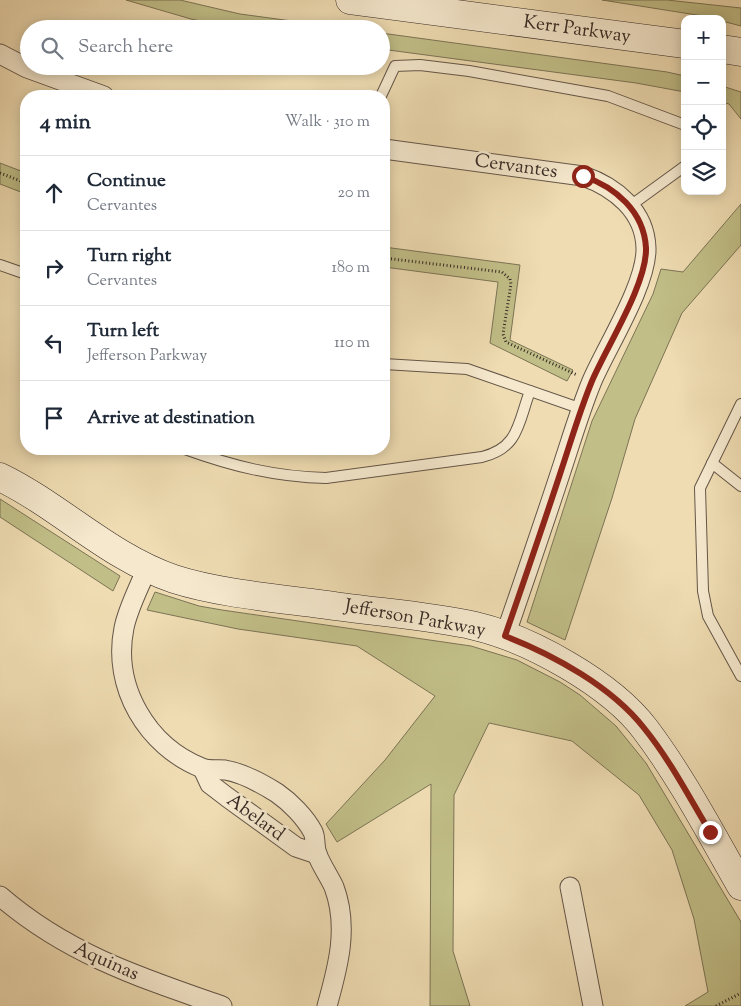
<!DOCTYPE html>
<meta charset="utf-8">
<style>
:root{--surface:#fff;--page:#f6f6f7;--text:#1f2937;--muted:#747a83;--line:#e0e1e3}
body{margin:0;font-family:"Sorts Mill Goudy",serif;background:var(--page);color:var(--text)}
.controls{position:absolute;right:15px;top:15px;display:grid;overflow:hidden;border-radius:10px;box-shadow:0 2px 12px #0003}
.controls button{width:45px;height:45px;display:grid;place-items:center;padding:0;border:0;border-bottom:1px solid var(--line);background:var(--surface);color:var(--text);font:25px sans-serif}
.stop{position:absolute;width:15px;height:15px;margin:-11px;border:4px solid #8f2418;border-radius:50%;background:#fff}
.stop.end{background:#8f2418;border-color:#fff;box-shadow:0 1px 5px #0008}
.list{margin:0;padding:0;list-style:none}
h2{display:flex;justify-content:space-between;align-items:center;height:65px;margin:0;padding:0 20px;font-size:21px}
h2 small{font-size:16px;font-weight:400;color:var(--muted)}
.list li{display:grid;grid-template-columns:32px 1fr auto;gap:15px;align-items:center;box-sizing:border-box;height:75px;padding:0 20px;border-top:1px solid var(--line)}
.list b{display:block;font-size:19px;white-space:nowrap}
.list p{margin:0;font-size:16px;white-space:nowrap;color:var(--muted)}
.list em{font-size:16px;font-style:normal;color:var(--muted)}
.icon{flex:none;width:28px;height:28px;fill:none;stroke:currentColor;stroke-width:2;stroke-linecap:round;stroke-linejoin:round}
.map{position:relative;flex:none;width:741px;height:1006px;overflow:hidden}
.search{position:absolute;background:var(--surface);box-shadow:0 2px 12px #0003;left:20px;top:20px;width:370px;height:55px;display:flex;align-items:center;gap:12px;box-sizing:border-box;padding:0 18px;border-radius:28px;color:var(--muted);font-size:19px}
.panel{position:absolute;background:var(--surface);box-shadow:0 2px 12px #0003;left:20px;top:90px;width:370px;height:365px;border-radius:20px}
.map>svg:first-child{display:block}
.green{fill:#c1be87;stroke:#7c7456}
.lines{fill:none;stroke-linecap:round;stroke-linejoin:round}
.lane-casing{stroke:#645648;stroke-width:12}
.street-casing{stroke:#645648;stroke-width:21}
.secondary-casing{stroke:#362a25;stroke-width:29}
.path{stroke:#362a25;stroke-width:3;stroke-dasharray:1 2.5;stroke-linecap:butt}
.lane{stroke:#f5e8cd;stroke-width:10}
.street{stroke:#f5e8cd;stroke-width:19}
.secondary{stroke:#f5e8cd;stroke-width:28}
.route{stroke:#8f2418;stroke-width:6}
.labels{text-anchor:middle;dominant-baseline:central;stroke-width:5;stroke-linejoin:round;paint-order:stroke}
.street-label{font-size:19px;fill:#362a25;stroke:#f5e8cd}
</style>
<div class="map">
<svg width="741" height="1006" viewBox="0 0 741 1006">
<rect width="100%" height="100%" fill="#efdcb2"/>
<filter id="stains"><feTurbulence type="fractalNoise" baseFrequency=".004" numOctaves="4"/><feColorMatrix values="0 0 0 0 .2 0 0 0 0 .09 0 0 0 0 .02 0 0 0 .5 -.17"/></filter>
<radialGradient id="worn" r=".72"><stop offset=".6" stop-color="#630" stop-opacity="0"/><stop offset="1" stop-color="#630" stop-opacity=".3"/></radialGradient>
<g class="green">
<polygon points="126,0 180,0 240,14 351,29 236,29 191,19"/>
<polygon points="602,0 667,0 741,8 741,26 722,21 722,19"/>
<polygon points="381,33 667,72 685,76 685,92 636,83 381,49"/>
<polygon points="722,86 741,92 741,119 729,104 722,102"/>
<polygon points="0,163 26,173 26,194 0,184"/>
<polygon points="741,204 741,245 682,313 635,419 612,498 565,640 527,622 592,421 653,294 661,269 683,272"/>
<polygon points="384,247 520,265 510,340 573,370 567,381 490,343 498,282 384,267"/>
<polygon points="0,499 120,576 113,591 0,517"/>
<polygon points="155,592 199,606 222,610 471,646 517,660 560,682 580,695 616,726 646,763 741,922 741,1006 685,1006 708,992 694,919 672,850 639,795 572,741 489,723 454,795 453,951 470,1006 430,1006 431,784 337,842 326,824 385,760 435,696 357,646 238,629 147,610"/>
</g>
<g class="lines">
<g class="lane-casing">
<g id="lane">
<polyline points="381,96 395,66 420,65 469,71 608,96 685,125"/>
<polyline points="630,206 685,166"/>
<polyline points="0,265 26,274"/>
<polyline points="384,364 467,369 582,409"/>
<polyline points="741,404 700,488 703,591 708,616 741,676"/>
<path d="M 185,449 C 232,466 276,477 326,478 L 482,457 C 519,448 518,423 530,391"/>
<polyline points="712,463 741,486"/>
</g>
</g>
<g class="street-casing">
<g id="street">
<polyline points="0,54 27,68 104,96"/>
<path d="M 384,149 L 583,176 C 615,187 645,211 646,248 C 647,284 607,346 592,381 C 580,410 571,441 561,471 C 543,526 524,581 505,636"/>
<path d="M 147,568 C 139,588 128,608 124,628 C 112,687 147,746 202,768 C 209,771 218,769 225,770 C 243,773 261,783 277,793 C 290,802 305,817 313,832 C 316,838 314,847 317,854 C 321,865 329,876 334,887 C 349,927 338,967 327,1006"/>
<polyline points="203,769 210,784 227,797 296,847 317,854"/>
<polyline points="570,887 593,1006"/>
<path d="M 0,896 C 67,954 141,978 222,1006"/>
</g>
</g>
<g class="secondary-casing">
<g id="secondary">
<polyline points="350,0 685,44"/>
<polyline points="722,49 741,52"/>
<path d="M 0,477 C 60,506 109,557 174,579 C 224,595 289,599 342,607 C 386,613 431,616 475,626 C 530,639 611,684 645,729 C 682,778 711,834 741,886"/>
</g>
</g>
<g class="path">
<polyline points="0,173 26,183"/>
<polyline points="384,258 502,272 510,279 511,284 503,334 506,342 577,375"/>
<polyline points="716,1006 741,993"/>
</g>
<use href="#lane" class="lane"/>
<use href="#street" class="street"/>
<use href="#secondary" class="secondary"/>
</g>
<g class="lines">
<path class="route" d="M 583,176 C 615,187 644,211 646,248 C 647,284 607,346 592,381 C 580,410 571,441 561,471 C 543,526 524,581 505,636 C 554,655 612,687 644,728 C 670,760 689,797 710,832"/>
</g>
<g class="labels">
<g class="street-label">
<text transform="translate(577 30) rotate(8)">Kerr Parkway</text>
<text transform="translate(516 167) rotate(8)">Cervantes</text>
<text transform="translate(415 619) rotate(10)">Jefferson Parkway</text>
<text transform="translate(255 818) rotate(36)">Abelard</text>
<text transform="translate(106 962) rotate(24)">Aquinas</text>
</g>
</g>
<rect width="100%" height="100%" filter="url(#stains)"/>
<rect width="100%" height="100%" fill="url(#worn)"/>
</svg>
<div class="controls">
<button>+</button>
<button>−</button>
<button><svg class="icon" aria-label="locate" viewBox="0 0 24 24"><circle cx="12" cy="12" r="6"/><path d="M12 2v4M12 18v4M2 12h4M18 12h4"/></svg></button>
<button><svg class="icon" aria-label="layers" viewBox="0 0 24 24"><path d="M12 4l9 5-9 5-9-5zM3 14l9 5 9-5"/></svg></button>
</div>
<div class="stop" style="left:583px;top:176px"></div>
<div class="stop end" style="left:710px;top:832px"></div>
<div class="search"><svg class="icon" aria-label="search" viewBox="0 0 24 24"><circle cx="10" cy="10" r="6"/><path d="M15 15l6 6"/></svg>Search here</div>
<section class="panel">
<h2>4 min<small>Walk · 310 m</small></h2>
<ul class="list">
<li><svg class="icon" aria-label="ahead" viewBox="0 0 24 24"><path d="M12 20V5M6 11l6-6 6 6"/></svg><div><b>Continue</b><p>Cervantes</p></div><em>20 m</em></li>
<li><svg class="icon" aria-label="right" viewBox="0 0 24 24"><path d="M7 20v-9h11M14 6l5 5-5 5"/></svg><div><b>Turn right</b><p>Cervantes</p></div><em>180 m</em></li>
<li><svg class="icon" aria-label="left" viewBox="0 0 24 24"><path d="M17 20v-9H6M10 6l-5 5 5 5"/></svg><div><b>Turn left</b><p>Jefferson Parkway</p></div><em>110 m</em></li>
<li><svg class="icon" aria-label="arrive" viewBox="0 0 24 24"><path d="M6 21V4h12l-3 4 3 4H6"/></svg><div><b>Arrive at destination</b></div></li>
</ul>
</section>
</div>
